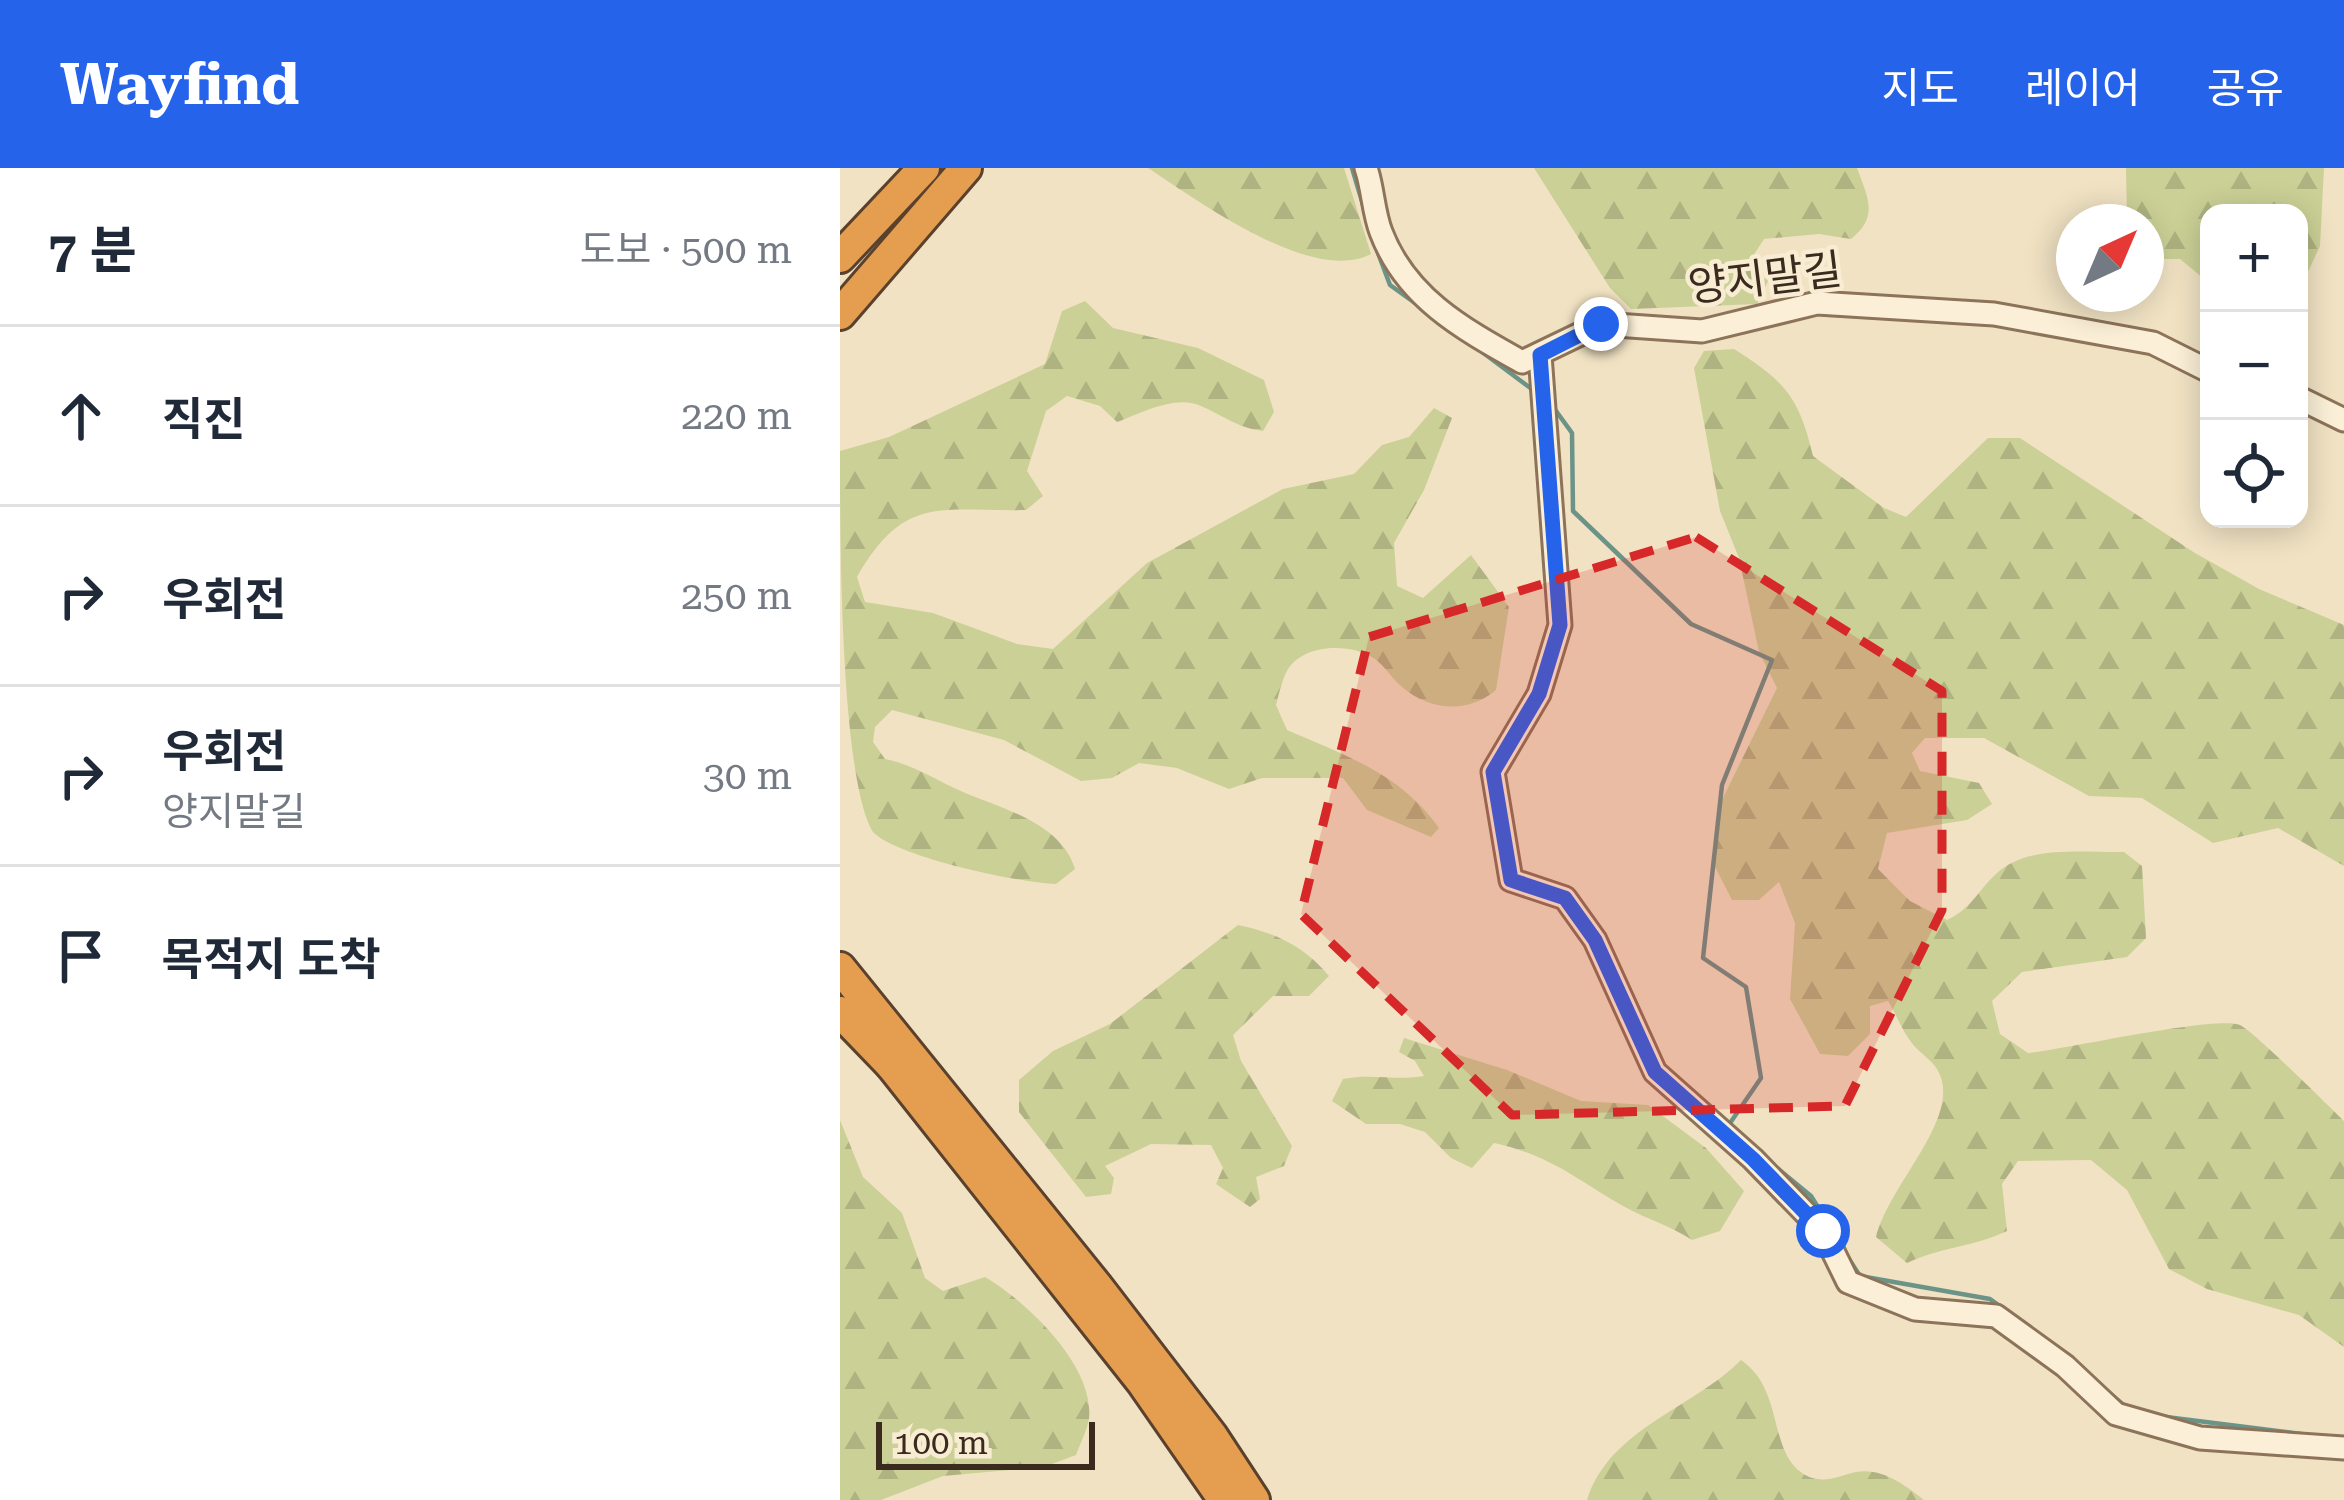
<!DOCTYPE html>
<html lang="ko">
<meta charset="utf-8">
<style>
:root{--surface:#fff;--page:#f2f2f3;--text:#1f2937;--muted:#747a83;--line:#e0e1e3;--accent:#2563eb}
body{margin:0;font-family:"Roboto Serif","Noto Sans KR",serif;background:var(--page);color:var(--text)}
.controls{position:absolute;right:36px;top:36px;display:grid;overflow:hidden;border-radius:24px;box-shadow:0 6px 30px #0003}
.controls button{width:108px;height:108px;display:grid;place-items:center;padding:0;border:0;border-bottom:3px solid var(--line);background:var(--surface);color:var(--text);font:60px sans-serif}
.compass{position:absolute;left:1216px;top:36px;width:108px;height:108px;border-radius:50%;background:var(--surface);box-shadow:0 6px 30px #0003;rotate:44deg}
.scale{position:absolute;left:36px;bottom:30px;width:219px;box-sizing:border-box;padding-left:12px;border:6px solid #3b2b1e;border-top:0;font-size:33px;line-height:42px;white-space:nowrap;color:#3b2b1e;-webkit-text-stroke:9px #f8ecd3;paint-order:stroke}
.stop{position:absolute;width:36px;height:36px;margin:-27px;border:9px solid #2563eb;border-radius:50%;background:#fff}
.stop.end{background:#2563eb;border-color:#fff;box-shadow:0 3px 12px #0008}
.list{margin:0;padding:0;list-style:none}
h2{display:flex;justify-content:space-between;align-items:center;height:156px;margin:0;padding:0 48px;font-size:51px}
h2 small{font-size:39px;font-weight:400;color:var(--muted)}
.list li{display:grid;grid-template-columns:78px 1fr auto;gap:36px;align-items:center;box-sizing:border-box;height:180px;padding:0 48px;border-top:3px solid var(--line)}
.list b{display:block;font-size:45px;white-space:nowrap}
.list p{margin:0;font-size:39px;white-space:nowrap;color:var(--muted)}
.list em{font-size:39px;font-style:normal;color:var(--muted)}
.icon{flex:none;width:66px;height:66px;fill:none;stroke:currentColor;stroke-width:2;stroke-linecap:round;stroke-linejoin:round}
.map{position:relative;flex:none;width:1504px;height:1332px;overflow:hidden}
header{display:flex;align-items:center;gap:72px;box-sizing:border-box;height:168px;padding:0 60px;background:var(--accent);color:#fff}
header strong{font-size:57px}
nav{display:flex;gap:66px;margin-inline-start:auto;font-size:42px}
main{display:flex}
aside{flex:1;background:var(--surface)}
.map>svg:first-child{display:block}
.forest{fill:url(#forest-firs)}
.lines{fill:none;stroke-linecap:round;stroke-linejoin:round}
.stream{stroke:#6c9388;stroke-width:4.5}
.minor-casing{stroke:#8c7359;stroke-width:27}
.highway-casing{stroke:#5a412d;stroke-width:36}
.minor{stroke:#fbefd7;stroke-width:21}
.highway{stroke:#e59e4f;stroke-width:30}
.route{stroke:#2563eb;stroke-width:15}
.marked{fill:#d62828;fill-opacity:0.2;stroke:#d62828;stroke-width:9;stroke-dasharray:24 15;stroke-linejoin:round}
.labels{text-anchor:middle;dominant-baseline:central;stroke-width:9;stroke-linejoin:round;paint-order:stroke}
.street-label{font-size:42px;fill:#3b2b1e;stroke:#f8ecd3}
</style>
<header>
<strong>Wayfind</strong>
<nav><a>지도</a><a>레이어</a><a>공유</a></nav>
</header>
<main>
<aside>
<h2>7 분<small>도보 · 500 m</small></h2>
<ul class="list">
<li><svg class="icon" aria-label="ahead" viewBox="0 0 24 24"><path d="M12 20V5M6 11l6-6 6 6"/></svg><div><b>직진</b></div><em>220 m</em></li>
<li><svg class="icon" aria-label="right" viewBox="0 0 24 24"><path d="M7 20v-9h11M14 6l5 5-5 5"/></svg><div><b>우회전</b></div><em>250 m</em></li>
<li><svg class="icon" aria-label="right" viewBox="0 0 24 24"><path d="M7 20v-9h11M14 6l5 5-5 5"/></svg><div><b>우회전</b><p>양지말길</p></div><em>30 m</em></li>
<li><svg class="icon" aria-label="arrive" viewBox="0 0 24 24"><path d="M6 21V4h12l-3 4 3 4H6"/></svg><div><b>목적지 도착</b></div></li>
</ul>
</aside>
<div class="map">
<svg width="1504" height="1332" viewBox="0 0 1504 1332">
<defs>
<pattern id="forest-firs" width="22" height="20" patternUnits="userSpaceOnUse" patternTransform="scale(3)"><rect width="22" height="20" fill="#cbd096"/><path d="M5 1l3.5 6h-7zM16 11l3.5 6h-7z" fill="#afb381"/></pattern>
</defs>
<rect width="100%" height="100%" fill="#f1e2c3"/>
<g class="forest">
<path d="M 308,0 L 504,0 L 531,86 C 472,117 357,32 308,0 Z"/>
<path d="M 694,0 L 1017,0 C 1028,30 1039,49 1011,71 L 979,66 L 924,71 L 913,88 L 928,113 L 917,136 L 791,141 L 770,120 Z"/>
<polygon points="1286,0 1484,0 1480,78 1459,123 1459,45 1369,45 1369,115 1340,91 1308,91 1306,54 1287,54"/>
<path d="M 245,133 L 273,160 L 358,180 L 424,212 L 434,244 L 423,263 C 398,260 384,248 361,238 C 336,226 301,245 277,254 L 260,238 L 227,228 L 206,243 L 187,303 L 203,328 L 186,342 C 101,344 65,325 17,409 L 25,434 L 93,445 L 177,476 L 213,481 L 307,395 L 443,321 L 514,306 L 542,277 L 569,269 L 594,240 L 612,250 L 584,322 L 554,375 L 557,418 L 583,430 L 631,387 L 669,439 L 656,522 C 628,546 590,543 562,519 C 552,511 545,498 535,491 C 512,475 465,475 448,501 C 442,511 439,526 436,537 L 447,562 C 505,587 561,606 599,660 L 591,669 L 527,642 L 503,610 L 422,610 L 389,621 L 337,600 L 299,595 L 272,610 L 241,613 L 164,572 L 52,542 L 35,559 L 33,574 L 45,591 C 75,597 95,612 123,624 C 163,641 221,655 235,701 L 216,716 C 179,715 57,689 33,664 C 0,610 0,364 0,283 L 49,269 L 205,196 L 222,143 Z"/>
<path d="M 894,181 C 946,214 959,229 973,288 L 1044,340 L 1066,349 L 1148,270 L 1180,270 L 1355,385 L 1419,421 L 1504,457 L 1504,698 L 1438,660 L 1373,675 L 1302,630 L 1249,628 L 1144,570 L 1085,570 L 1072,585 L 1080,603 L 1139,615 L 1152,636 L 1127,652 L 1047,665 L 1038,701 L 1070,733 L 1107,752 C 1132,740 1136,725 1155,707 C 1185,676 1245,685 1284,684 L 1302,698 L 1306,770 L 1287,789 L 1182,804 L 1152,833 L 1160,866 L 1188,885 C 1226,881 1377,847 1400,857 C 1412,862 1489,938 1504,953 L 1504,1179 L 1459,1147 L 1367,1121 L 1329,1101 L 1287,1022 L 1251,992 L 1178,993 L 1162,1016 L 1167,1063 C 1134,1079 1100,1079 1067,1095 L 1036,1069 C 1050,1014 1125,947 1097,901 C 1091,891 1078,884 1071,874 C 1062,862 1056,846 1048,833 L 1030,838 L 1030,866 L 1008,888 L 980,886 L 950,831 L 955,755 L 939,714 L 919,732 L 892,732 L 873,695 L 879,638 L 937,520 L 919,484 L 899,390 L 880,343 L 854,200 L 864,183 Z"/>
<path d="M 398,757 C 436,765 464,778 489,808 L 469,828 L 433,828 L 393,867 L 401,893 L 452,978 L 444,998 L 416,1009 L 420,1031 L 410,1039 L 376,1016 L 383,1000 L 371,977 L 311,976 L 265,998 L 274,1010 L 271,1026 L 246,1029 L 179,944 L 179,912 L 213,883 L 270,856 Z"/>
<path d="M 564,870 L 667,902 L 741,933 L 808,937 L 866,980 L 904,1023 L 880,1063 L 852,1072 C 829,1057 806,1051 783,1038 C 734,1010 712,988 654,975 L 632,1000 L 611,990 L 585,964 L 560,956 L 526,956 L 492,933 L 503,911 C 532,905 556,913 584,908 L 575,893 L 559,884 Z"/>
<path d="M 0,952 L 23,1009 L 62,1045 L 85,1110 L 103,1123 L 145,1109 C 186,1133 255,1198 249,1251 C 247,1262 240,1276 236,1287 L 204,1299 L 103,1308 L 41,1332 L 0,1332 Z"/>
<path d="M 901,1192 C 944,1221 928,1282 962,1305 C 982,1318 997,1308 1016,1304 C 1042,1299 1065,1317 1084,1332 L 747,1332 C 770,1260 851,1242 901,1192 Z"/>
</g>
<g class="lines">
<g class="stream">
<polyline points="512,0 524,40"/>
<polyline points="532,69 550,117 586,143"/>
<polyline points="634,178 693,222"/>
<polyline points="711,236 732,265 733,343 851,456 932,492 882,617 863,790 906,819 921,910 888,958"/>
<polyline points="937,1000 971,1028 986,1052"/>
<polyline points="1007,1088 1020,1108 1150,1131 1228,1187"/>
<polyline points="1267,1223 1286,1239"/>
<polyline points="1326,1249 1469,1267"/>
</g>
<g class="minor-casing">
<g id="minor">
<path d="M 526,0 C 533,20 533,43 541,64 C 566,130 623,161 682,194 L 761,156 L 862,163 L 977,135 L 1154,146 L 1313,175 L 1369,203"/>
<polyline points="700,187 720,457 699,526 653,604 671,712 725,730 755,772 815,904 913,991 983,1063 1008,1114 1075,1141 1156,1148 1225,1198 1276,1246 1360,1270 1504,1280"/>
<polyline points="1459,230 1504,252"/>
</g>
</g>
<g class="highway-casing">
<g id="highway">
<polyline points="0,89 84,0"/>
<polyline points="0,146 126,0"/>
<polyline points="0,800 256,1117 372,1268 414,1332"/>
<polyline points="0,844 56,902"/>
<polyline points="48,893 302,1214 384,1332"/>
</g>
</g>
<use href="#minor" class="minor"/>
<use href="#highway" class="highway"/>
</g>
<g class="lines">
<polyline class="route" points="761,156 700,187 720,457 699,526 653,604 671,712 725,730 755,772 815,904 913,991 983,1063"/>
</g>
<path class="marked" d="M 856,369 L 1102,523 L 1102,742 L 1005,938 L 672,947 L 461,746 L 529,469 Z"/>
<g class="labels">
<g class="street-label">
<text transform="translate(925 110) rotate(-7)">양지말길</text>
</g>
</g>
</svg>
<div class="controls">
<button>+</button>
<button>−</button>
<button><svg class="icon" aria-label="locate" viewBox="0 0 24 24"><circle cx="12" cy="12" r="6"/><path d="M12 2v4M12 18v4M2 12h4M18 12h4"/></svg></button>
</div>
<svg class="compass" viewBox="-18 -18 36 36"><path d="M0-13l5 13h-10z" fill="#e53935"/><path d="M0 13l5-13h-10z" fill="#747a83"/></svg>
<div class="scale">100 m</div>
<div class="stop" style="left:983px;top:1063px"></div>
<div class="stop end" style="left:761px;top:156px"></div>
</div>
</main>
